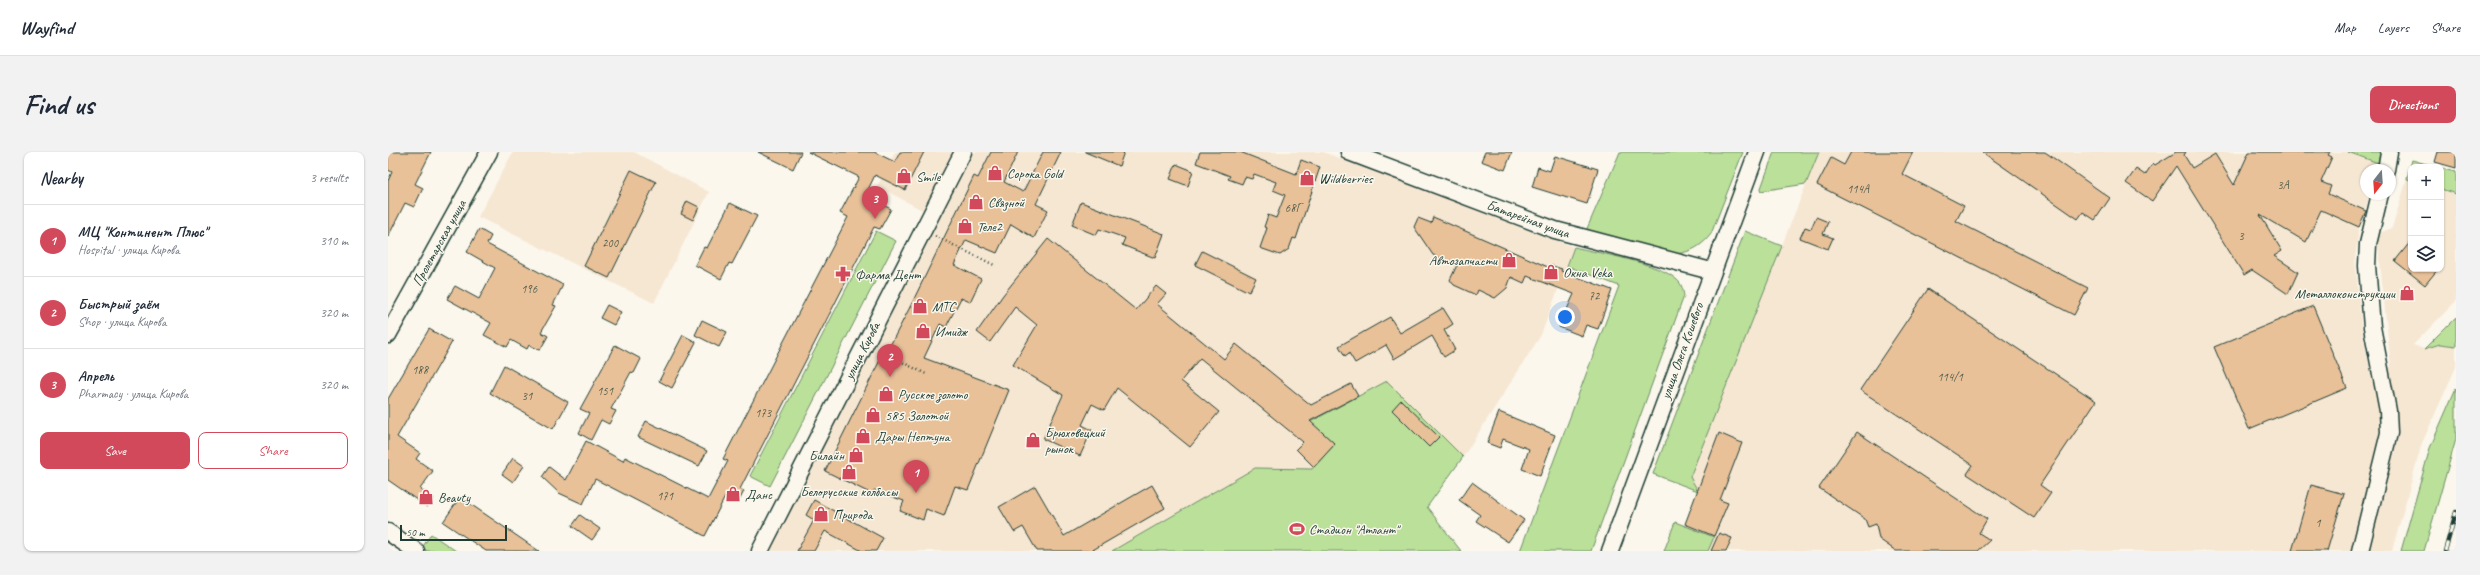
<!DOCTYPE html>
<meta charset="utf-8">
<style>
:root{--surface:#fff;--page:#f2f2f3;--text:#1f2937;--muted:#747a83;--line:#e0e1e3;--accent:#d1495b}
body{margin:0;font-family:Caveat,sans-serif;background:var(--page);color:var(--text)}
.controls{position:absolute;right:12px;top:12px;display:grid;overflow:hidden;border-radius:8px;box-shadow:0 1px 3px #0004}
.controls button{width:36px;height:36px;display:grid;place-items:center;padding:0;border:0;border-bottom:1px solid var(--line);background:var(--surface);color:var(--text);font:20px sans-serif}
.compass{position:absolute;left:1972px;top:12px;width:36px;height:36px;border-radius:50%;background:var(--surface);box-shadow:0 1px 3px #0004;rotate:197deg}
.scale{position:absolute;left:12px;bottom:10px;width:107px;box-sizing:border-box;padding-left:4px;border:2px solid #1f3d34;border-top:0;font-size:11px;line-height:14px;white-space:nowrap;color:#1f3d34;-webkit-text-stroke:3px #fbf7ec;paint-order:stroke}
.you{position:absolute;left:1177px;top:165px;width:14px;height:14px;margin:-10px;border:3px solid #fff;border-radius:50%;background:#1a73e8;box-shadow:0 0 0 6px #1a73e833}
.badge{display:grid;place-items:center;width:26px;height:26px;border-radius:50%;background:var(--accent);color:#fff;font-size:13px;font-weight:700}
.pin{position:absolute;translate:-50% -33px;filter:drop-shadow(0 1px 2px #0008)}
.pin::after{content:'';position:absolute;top:21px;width:14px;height:12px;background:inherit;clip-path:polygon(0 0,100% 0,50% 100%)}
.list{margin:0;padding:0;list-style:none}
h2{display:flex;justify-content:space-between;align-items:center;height:52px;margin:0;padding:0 16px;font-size:17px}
h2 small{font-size:13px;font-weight:400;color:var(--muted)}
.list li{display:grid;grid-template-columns:26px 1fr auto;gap:12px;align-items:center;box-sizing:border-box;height:72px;padding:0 16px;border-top:1px solid var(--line)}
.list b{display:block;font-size:15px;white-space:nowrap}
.list p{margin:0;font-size:13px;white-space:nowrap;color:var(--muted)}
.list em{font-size:13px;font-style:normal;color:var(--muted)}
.actions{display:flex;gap:8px;padding:12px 16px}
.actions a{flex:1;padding:9px 0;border:1px solid var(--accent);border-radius:8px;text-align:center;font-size:14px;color:var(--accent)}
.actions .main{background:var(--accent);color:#fff}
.icon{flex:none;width:22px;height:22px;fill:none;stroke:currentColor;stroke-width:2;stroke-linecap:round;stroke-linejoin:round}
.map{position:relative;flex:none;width:2068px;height:399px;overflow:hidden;border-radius:8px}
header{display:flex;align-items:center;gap:24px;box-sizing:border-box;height:56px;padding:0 20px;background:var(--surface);border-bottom:1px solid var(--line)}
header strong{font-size:19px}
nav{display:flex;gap:22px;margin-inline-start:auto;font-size:14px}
.intro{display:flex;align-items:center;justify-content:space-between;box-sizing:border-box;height:96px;padding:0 24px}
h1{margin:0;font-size:28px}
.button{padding:10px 18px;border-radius:8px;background:var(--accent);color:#fff;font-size:14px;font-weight:700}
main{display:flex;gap:24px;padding:0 24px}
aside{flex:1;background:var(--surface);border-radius:8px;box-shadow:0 1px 3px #0004}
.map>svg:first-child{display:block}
.built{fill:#f6e7d3}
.green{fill:#bbe09a;stroke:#6d8e67}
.building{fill:#e9c199;stroke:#1f3d34}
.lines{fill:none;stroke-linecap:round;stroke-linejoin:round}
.minor-casing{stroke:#1f3d34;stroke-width:19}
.path{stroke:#1f3d34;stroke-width:2.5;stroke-dasharray:1 3;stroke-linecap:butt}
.minor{stroke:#fbf7ec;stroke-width:16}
.rail-casing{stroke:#1f3d34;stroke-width:4.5}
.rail{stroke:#fbf7ec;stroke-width:3;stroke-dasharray:9;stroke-linecap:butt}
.labels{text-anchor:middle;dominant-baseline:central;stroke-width:3;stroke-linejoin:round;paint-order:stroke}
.number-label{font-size:12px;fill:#525e4d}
.poi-label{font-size:14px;fill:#1f3d34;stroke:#fbf7ec;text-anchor:start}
.street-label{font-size:14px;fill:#1f3d34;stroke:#fbf7ec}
</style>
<header>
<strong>Wayfind</strong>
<nav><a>Map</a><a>Layers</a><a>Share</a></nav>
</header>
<div class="intro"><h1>Find us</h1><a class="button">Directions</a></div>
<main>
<aside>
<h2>Nearby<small>3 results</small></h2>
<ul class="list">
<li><span class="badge">1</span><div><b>МЦ &quot;Континент Плюс&quot;</b><p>Hospital · улица Кирова</p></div><em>310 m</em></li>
<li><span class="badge">2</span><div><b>Быстрый заём</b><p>Shop · улица Кирова</p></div><em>320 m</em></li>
<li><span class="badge">3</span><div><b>Апрель</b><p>Pharmacy · улица Кирова</p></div><em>320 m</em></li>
</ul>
<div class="actions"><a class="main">Save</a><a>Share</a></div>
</aside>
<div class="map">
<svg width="2068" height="399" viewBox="0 0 2068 399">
<rect width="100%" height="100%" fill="#fbf7ec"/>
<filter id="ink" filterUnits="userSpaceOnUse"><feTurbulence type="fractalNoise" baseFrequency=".025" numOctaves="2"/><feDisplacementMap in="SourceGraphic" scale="8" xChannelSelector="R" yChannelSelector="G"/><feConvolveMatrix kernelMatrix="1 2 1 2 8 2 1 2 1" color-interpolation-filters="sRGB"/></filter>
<g filter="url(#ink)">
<g class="built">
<polygon points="125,0 246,0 321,40 266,151 90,65"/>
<polygon points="507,0 567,0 536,59 489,34"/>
<polygon points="581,0 935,0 1186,95 1153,183 1075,305 999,229 924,318 867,316 724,399 378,399"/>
<polygon points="1431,0 1960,0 1990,11 1988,18 1978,18 1978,42 1982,42 1971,75 1967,108 1974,180 1984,225 2003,215 1989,82 2004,76 2019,27 2023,28 2023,117 2053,117 2053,37 2068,42 2068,149 2025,193 2036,197 2052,192 2068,194 2068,215 2034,291 2004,399 1276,399 1287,370 1296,373 1305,352 1310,339 1302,325"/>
</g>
<g class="green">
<path d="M 1232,0 L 1355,0 L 1323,82 C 1314,94 1303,100 1288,102 L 1198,79 Z"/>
<polygon points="1386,0 1431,0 1418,32 1372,39"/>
<polygon points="1960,0 1992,0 1990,11"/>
<polygon points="2024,8 2049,15 2023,15 2023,28 2019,27"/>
<polygon points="2053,16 2068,20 2068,42 2053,37"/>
<polygon points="488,79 508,89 382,334 362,324"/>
<polygon points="1357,79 1394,94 1302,325 1310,339 1265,322"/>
<path d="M 1186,95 C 1210,101 1272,111 1289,128 C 1294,132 1295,138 1296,144 L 1203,399 L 1132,399 L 1231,134 L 1179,114 Z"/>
<polygon points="2068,165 2068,194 2052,192 2036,197"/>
<polygon points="999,229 1075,305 1039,355 1073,399 724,399 867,316 924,317 947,292 922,270"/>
<polygon points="2068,236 2068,287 2036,399 2013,399 2042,296"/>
<polygon points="1287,370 1326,385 1320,399 1276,399"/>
<polygon points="43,382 68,399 39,399 34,396"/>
</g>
<g class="building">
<polygon points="0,0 43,0 27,32 35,36 26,55 17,51 0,85 0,29 4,20 0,18"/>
<polygon points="370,0 413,0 405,17"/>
<polygon points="420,0 486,0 507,10 512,0 536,0 517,38 487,23 477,44 503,57 492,77 486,75 352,337 356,339 350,351 337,345 317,384 207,327 195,352 171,341 154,325 161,315 178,328 198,289 235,309 237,305 320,347 340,309 335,307 460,65 452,61 471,25"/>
<polygon points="603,0 630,0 616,30 635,40 655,0 673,0 648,52 660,58 646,86 623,72 609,101 578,88 566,113 593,127 582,150 573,146 558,175 552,172 536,206 621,238 580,338 567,334 556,364 538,357 535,368 512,359 516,349 486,338 484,342 437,319 492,208 494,209 521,157 586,24 590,26"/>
<polygon points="697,0 736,0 731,14"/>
<polygon points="812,0 852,0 908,22 913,8 932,15 908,87 905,86 901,97 892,103 872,96 879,76 876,75 880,63 888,66 897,43 885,38 888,30 866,22 864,27 857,25 854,32 840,27 842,24 808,11"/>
<polygon points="1097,0 1124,0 1117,18 1093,9"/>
<polygon points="1463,0 1525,0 1514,22 1576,54 1568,69 1700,136 1686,163 1429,33 1443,6 1456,13"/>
<polygon points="1594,0 1657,0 1722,46 1707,68 1695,60 1690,67"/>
<polygon points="1788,0 1798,0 1796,3 1804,16 1827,2 1846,33 1861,0 1942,0 1940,3 1944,5 1933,30 1943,34 1940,42 1978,59 1971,75 1933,58 1918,90 1872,63 1894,99 1886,104 1910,120 1900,142 1864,118 1856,123 1788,14 1764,49 1738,31 1748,17 1757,23 1765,11 1767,13"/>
<polygon points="2050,0 2068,0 2068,16 2047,10"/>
<polygon points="1167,4 1210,17 1199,52 1144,35 1150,15 1162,19"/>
<polygon points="788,12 805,19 800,34 782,27"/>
<polygon points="243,18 268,30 221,126 196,114"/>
<polygon points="299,49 311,55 305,68 293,62"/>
<polygon points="693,50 776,82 767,106 734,93 737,86 711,77 708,83 684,73"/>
<polygon points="342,51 369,64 344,112 341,111 333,127 307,113 316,95 319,96"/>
<polygon points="1045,65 1160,115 1161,113 1174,117 1173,119 1224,138 1210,177 1198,173 1194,184 1171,175 1186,142 1139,124 1136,131 1123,125 1119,136 1107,146 1090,138 1088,143 1066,133 1062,128 1069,113 1045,103 1026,75 1030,66 1043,71"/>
<polygon points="1428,65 1440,70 1435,82 1445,86 1440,97 1412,86 1417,75 1423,77"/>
<polygon points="91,77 103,84 99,92 175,133 165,153 168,154 153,180 160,184 152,198 141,193 139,197 123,188 119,195 96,183 103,171 59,147 67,134 91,147 107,116 79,100"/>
<polygon points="660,87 748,158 768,134 778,142 769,152 836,207 848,192 923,253 963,232 970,244 922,269 947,292 926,315 908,297 915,290 812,206 793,229 831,260 802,295 729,236 716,258 704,252 694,273 704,278 692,304 655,287 675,243 625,213 649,173 627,155 602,190 589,180 615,143"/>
<polygon points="2023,89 2023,117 2050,117 2037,133 2007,109"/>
<polygon points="814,99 868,126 861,140 807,113"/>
<polygon points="1540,137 1708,249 1652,333 1663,341 1646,366 1579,322 1585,313 1472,238"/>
<polygon points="219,153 233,160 226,173 212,166"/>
<polygon points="1925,154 1959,236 1861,277 1826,195"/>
<polygon points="1055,156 1065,172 1056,178 1067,198 1056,205 1044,184 1006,207 998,193 967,211 961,201 957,204 951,194 1002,165 1012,181"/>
<polygon points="314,168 339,180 331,195 307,183"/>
<polygon points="41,177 64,190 9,285 32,301 28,307 45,319 32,337 46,346 39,355 0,328 0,247"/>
<polygon points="295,183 308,190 284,236 271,229"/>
<polygon points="227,193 253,207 246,221 243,220 223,257 228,259 221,272 213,268 203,288 191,281 201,261 192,257"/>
<polygon points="116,213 180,250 165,277 102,241"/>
<polygon points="1013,248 1051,285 1041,295 1004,258"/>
<polygon points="1111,260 1167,283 1152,324 1134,317 1141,297 1115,287 1112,296 1099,291"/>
<polygon points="258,269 319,299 311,314 250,285"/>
<polygon points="1469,280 1599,367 1591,381 1602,388 1590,399 1508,399 1491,387 1488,372 1480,375 1477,367 1431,336"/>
<polygon points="1331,281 1354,291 1332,348 1340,351 1326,384 1297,372"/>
<polygon points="125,306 136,314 125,330 114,322"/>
<polygon points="1084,330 1136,368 1120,390 1088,369 1092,363 1071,348"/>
<polygon points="764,333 777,356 703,399 649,399 635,375 626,380 611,355 647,334 676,384"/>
<polygon points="1923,333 1956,342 1939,399 1904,399"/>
<polygon points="72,345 151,399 98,399 55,370"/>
<polygon points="426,348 495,386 488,399 474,399 437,379 426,399 409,399 426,368 418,363"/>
<polygon points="192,363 212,377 204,388 184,374"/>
<polygon points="1331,381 1344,386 1338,399 1323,399"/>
</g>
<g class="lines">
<g class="minor-casing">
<g id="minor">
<polyline points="961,0 1167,78 1323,119"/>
<polyline points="1998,18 2001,0"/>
<polyline points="0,183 101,0"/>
<polyline points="0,380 28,399"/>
<polyline points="372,399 575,0"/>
<polyline points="1222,399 1369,0"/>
<polyline points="1972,399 2001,281 2000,259 1984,175 1979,114 1980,92 1992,42"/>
</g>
</g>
<g class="path">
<polyline points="547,84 608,114"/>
<polyline points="490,198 538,222"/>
</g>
<use href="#minor" class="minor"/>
<g class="rail-casing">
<polyline id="rail" points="2057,399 2068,360"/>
</g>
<use href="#rail" class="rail"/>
</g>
</g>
<defs>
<g id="shop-bare" transform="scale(1.2)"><path d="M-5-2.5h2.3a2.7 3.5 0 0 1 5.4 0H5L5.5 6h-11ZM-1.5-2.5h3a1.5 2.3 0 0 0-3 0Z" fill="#d1495b" stroke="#fbf7ec" stroke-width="2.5" paint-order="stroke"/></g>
<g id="pharmacy-bare" transform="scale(1.2)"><path d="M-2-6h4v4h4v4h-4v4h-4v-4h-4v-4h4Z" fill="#d1495b" stroke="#fbf7ec" stroke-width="2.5" paint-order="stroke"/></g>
<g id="stadium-bare" transform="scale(1.2)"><path d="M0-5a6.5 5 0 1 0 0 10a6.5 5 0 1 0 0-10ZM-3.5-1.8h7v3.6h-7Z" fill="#d1495b" stroke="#fbf7ec" stroke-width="2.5" paint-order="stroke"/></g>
</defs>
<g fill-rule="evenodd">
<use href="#shop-bare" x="607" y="21"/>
<use href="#shop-bare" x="516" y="24"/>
<use href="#shop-bare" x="919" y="26"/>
<use href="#shop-bare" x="588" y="50"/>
<use href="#shop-bare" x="577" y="74"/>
<use href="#shop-bare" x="1121" y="108"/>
<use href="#shop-bare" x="1163" y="120"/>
<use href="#pharmacy-bare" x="455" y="122"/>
<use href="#shop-bare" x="2019" y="141"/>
<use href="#shop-bare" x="532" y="154"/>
<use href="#shop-bare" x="535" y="179"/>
<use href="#shop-bare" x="498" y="242"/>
<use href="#shop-bare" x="485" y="263"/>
<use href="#shop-bare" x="475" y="284"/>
<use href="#shop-bare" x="645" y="288"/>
<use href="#shop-bare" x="468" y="303"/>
<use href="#shop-bare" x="461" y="320"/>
<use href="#shop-bare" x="345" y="342"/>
<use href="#shop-bare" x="38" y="345"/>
<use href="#shop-bare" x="433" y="362"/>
<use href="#stadium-bare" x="909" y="377"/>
</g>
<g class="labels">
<g class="number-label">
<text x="1895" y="33">3А</text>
<text x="1470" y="37">114А</text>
<text x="905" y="56">68Г</text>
<text x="1853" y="84">3</text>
<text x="222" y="91">200</text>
<text x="141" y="137">196</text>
<text x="1206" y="144">72</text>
<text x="32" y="218">188</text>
<text x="1562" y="225">114/1</text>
<text x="217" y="239">151</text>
<text x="139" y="244">31</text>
<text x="375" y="261">173</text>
<text x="277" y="344">171</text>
<text x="1930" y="371">1</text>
</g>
<g class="poi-label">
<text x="619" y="21">Сорока Gold</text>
<text x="528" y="24">Smile</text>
<text x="931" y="26">Wildberries</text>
<text x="600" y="50">Связной</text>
<text x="589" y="74">Теле2</text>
<text x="1109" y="108" text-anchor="end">Автозапчасти</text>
<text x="1175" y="120">Окна Veka</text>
<text x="467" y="122">Фарма Дент</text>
<text x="2007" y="141" text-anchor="end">Металлоконструкции</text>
<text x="544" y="154">МТС</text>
<text x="547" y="179">Имидж</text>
<text x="510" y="242">Русское золото</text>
<text x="497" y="263">585 Золотой</text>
<text x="657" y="280">Брюховецкий<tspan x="657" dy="16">рынок</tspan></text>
<text x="487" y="284">Дары Нептуна</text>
<text x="456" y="303" text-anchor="end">Билайн</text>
<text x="461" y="339" text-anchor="middle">Белорусские колбасы</text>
<text x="357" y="342">Данс</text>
<text x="50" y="345">Beauty</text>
<text x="445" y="362">Природа</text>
<text x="921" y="377">Стадион "Атлант"</text>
</g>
<g class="street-label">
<text transform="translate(1140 67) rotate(20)">Батарейная улица</text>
<text transform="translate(51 91) rotate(-61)">Пролетарская улица</text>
<text transform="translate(474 199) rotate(-63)">улица Кирова</text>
<text transform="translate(1294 199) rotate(-70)">улица Олега Кошевого</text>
</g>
</g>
</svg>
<div class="controls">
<button>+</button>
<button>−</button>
<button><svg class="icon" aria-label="layers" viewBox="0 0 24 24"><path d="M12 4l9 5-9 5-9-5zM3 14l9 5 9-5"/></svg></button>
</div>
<svg class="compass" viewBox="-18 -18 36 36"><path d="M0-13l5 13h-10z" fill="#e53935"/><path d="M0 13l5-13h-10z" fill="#747a83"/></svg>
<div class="scale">50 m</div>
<div class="you"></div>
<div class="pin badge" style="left:528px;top:341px">1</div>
<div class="pin badge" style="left:502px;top:225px">2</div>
<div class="pin badge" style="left:487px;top:67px">3</div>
</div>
</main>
